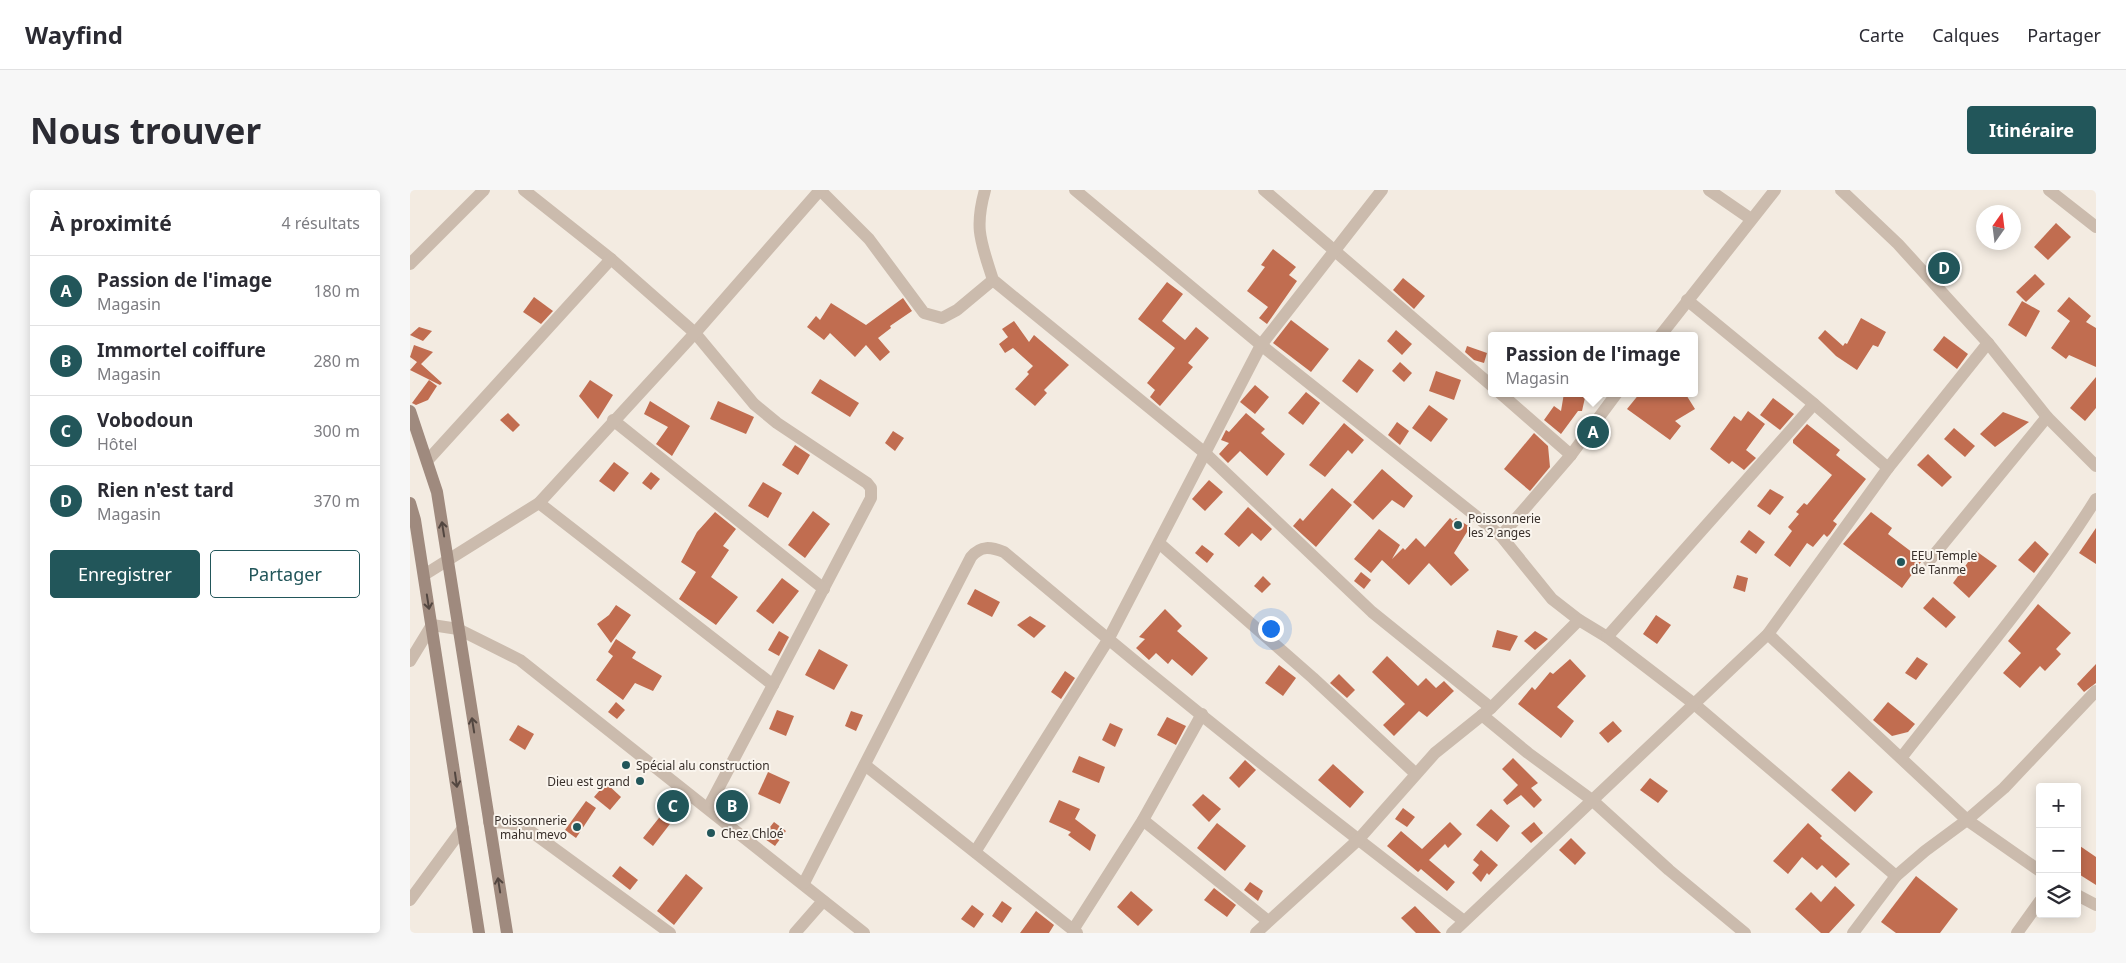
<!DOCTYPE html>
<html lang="fr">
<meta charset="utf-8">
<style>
:root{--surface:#fff;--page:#f7f7f7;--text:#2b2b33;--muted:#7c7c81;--line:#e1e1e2;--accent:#22565a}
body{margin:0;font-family:"Noto Sans",sans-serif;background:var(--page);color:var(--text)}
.controls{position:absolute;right:15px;bottom:15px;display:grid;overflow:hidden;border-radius:5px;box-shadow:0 2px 12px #0003}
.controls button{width:45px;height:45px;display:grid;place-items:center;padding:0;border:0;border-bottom:1px solid var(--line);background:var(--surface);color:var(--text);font:25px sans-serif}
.compass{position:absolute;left:1566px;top:15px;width:45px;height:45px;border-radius:50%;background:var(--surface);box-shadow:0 2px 12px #0003;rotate:14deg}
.you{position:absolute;left:860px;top:438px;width:18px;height:18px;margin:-12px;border:4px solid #fff;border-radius:50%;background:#1a73e8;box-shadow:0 0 0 8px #1a73e833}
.badge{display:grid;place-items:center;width:32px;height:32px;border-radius:50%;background:var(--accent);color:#fff;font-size:16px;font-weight:700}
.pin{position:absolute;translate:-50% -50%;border:2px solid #fff;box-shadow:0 1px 5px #0006}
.popup{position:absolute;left:1078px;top:142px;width:210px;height:65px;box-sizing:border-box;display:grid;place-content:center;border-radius:5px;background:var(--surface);filter:drop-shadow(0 1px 4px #0005);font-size:16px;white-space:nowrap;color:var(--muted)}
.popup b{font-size:19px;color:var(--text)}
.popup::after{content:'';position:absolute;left:50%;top:100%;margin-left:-10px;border:10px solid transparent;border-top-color:var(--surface)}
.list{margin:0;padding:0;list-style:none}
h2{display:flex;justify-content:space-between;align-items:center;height:65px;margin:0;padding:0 20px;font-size:21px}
h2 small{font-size:16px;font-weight:400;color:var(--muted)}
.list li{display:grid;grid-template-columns:32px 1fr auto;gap:15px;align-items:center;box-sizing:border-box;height:70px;padding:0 20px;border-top:1px solid var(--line)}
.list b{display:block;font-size:19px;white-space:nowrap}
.list p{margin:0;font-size:16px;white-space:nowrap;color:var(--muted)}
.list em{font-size:16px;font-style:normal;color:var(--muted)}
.actions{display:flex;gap:10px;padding:15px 20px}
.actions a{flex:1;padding:11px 0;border:1px solid var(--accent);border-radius:5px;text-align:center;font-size:18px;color:var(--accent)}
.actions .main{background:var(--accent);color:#fff}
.icon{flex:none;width:28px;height:28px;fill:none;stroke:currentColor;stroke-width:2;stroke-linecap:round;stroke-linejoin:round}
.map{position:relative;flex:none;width:1686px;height:743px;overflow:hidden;border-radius:5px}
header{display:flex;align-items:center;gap:30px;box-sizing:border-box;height:70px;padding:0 25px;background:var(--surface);border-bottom:1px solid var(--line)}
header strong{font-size:24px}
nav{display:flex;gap:28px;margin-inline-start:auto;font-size:18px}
.intro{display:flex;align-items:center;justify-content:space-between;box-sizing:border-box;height:120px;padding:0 30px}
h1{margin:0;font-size:35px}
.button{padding:12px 22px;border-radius:5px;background:var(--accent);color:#fff;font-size:18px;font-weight:700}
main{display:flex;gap:30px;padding:0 30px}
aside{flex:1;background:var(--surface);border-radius:5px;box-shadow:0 2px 12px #0003}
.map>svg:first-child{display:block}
.building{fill:#c16d50}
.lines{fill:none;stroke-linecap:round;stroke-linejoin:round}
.minor{stroke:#cbbbad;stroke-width:12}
.secondary{stroke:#9f8a7e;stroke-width:12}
.oneway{stroke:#524640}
.poi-dot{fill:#22565a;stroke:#faf5ee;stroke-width:2}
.labels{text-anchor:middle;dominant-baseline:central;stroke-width:4;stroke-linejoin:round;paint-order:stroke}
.poi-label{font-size:12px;fill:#39302b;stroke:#faf5ee;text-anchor:start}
</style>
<header>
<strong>Wayfind</strong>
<nav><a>Carte</a><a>Calques</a><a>Partager</a></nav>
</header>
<div class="intro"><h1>Nous trouver</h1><a class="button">Itinéraire</a></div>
<main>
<aside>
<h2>À proximité<small>4 résultats</small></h2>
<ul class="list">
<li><span class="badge">A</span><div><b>Passion de l'image</b><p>Magasin</p></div><em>180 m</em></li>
<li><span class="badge">B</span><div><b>Immortel coiffure</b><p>Magasin</p></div><em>280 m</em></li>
<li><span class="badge">C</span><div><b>Vobodoun</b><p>Hôtel</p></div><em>300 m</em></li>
<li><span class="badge">D</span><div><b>Rien n'est tard</b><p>Magasin</p></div><em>370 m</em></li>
</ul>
<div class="actions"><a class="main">Enregistrer</a><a>Partager</a></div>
</aside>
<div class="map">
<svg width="1686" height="743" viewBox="0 0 1686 743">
<rect width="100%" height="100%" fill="#f3ebe1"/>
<g class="building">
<polygon points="1646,33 1661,47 1638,70 1624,57"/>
<polygon points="863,59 886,77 879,85 887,91 857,134 849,128 858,117 837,101 855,77 851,75"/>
<polygon points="1625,84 1635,94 1616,112 1606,102"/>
<polygon points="993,88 1015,106 1004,119 983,100"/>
<polygon points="757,92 773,104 752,131 775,150 786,137 799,148 778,173 783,177 750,216 740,207 745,200 737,193 765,158 728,129"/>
<polygon points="124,107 143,121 131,134 113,122"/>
<polygon points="1659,107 1681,126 1676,132 1686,138 1686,177 1659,165 1656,169 1641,158 1660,131 1647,121"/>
<polygon points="493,108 502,121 480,136 481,138 468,148 480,162 470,171 456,155 445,167 420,143 414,150 397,137 406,126 410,130 421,113 456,135"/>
<polygon points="1612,111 1630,121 1616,147 1598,135"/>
<polygon points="1451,128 1476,142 1468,157 1463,155 1447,180 1426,166 1408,148 1415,140 1433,156 1435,153 1437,154"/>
<polygon points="881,130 919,159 901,182 863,153"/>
<polygon points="604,131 619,152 624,145 659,175 634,200 637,203 625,216 605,199 619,184 617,182 623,176 603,158 595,163 589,154 598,147 592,139"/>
<polygon points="9,137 22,141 13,151 0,145"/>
<polygon points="986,140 1002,154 992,165 977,151"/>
<polygon points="1534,146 1558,164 1547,179 1523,160"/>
<polygon points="4,155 23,162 11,174 32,193 30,195 0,180 7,172 0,167"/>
<polygon points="1057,156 1077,163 1074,173 1064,170 1055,162"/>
<polygon points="949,169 964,180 947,203 932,191"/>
<polygon points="990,172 1002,183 994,192 982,181"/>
<polygon points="1026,181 1051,190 1044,210 1019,201"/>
<polygon points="1686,187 1686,218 1675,231 1660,218"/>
<polygon points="410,189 449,213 440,227 401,203"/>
<polygon points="19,190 27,196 18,210 6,215 2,213"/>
<polygon points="180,190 203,205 188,229 169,206"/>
<polygon points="845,195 859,207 845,224 830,212"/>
<polygon points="896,202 910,213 893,235 878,223"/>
<polygon points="1154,203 1176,203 1172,221 1168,221 1151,244 1134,230 1144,216 1151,221"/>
<polygon points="1230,203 1275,203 1285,219 1265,231 1271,236 1260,250 1217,219"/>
<polygon points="1363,208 1384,224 1370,240 1350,225"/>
<polygon points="240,211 280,236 262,266 246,254 258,237 234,224"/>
<polygon points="308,211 344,227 336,244 300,229"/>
<polygon points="1019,215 1038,229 1021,252 1002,238"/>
<polygon points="1338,221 1355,234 1336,260 1346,268 1334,280 1322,271 1319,274 1300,259 1324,226 1331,231"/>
<polygon points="1593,222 1619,232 1585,257 1570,244"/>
<polygon points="98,223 110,235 103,242 90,230"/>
<polygon points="836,223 855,239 851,243 875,264 857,286 830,261 818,273 809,264 819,253 811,250 816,240 819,242"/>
<polygon points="987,232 999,241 990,255 978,245"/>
<polygon points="934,233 954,250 942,264 938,260 915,287 899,275"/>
<polygon points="1397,234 1430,260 1426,265 1456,289 1423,331 1427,334 1420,344 1417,347 1414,344 1403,357 1397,353 1380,377 1364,365 1382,341 1378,337 1389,324 1386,322 1394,313 1397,315 1422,285 1383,253 1383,250"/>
<polygon points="1544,238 1565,256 1555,267 1534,249"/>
<polygon points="483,241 494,248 485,261 475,253"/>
<polygon points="1124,243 1138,256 1140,277 1120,301 1094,279"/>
<polygon points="385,255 400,265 388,285 372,275"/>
<polygon points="1518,264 1542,287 1532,297 1507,275"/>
<polygon points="204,272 219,283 204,302 189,291"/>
<polygon points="972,279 1003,306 994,318 982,310 963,330 943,312"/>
<polygon points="241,282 250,289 241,300 232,293"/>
<polygon points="799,290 813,302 795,321 782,309"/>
<polygon points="353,292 372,303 358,328 338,316"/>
<polygon points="922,298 942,315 906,357 883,336 890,328 893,331"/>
<polygon points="1360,299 1374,307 1360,325 1347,316"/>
<polygon points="838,317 862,339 851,351 842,343 829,357 814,344"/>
<polygon points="403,321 420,334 395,368 378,355"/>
<polygon points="305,322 326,339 313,356 319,360 301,387 328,407 306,435 269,409 286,382 271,372 287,342"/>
<polygon points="1461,322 1482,338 1478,344 1511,369 1511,372 1492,398 1433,354"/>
<polygon points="1040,328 1043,331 1046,328 1060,337 1044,363 1059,380 1041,396 1019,373 999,395 972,370 961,383 944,369 969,339 990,355 982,369 993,358 995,360 1006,348 1015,357"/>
<polygon points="1686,338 1686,374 1669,363"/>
<polygon points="1339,340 1355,352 1346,364 1330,352"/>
<polygon points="1625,351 1639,364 1624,383 1608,370"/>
<polygon points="792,355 804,364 797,373 785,363"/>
<polygon points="1566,361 1587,376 1559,408 1543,393"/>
<polygon points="951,382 961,390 954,399 944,391"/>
<polygon points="1327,385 1338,388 1335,402 1323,398"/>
<polygon points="853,386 861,394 852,403 844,396"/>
<polygon points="372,388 389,401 363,434 346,421"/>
<polygon points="565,399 590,412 582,427 557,414"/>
<polygon points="1523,407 1546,427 1536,438 1513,418"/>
<polygon points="1628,414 1661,443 1646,459 1651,464 1635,481 1630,476 1610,498 1593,483 1611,463 1598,451"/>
<polygon points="206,415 221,425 201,453 187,434 199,425"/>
<polygon points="755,419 772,436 767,441 798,468 782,486 762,469 758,474 746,463 739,470 726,458 735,449 729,447"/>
<polygon points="1246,425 1261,435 1247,454 1233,444"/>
<polygon points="620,426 636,436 624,448 607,435"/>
<polygon points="1087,440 1108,446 1100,461 1082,457"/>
<polygon points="369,441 379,447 369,466 358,460"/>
<polygon points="1125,441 1138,449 1125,460 1114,451"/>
<polygon points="206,449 226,462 222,468 252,486 243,501 225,493 213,510 186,490 203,466 198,462"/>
<polygon points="409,459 438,475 424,500 395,485"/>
<polygon points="977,466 1008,496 1016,488 1026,498 1034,491 1044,501 1017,527 1009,521 984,546 973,535 995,514 962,482"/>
<polygon points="1507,467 1518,474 1506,490 1495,483"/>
<polygon points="1160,469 1176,486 1147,517 1164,531 1151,548 1108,514 1122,497 1125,500 1140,482 1143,484"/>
<polygon points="1686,474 1686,493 1674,502 1667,494"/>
<polygon points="869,475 886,488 873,506 855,493"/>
<polygon points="655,481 665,488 651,509 641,502"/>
<polygon points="929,484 945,500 937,508 920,493"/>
<polygon points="206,512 215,520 207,529 198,522"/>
<polygon points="1478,512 1505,534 1498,542 1482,546 1463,530"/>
<polygon points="367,520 384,526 376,546 359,539"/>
<polygon points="441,521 453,525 446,541 435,536"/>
<polygon points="757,527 776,536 766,555 747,545"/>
<polygon points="1203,531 1212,541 1198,553 1189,543"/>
<polygon points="700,533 713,539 705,557 692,550"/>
<polygon points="108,535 124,544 115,560 99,550"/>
<polygon points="669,566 695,577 689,593 662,582"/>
<polygon points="1103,568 1128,593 1121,598 1132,610 1124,618 1111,605 1097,615 1093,610 1108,595 1092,579"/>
<polygon points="835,570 846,580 829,598 819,588"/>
<polygon points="923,574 954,602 940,618 908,590"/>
<polygon points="1439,581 1463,602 1445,622 1421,600"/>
<polygon points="358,582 380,592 370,614 348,604"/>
<polygon points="1240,588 1258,601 1248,613 1230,600"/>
<polygon points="196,593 211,607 200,620 184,607"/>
<polygon points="793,604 811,619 799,632 782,615"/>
<polygon points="264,609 273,617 243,656 233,648"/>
<polygon points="649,610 670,619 665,629 686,645 680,661 658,645 661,642 639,632"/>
<polygon points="176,611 186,618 166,648 155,640"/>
<polygon points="993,618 1005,627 997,637 985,629"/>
<polygon points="1081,619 1100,636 1087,652 1066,635"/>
<polygon points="364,632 376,641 365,656 352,647"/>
<polygon points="1040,632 1052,644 1038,658 1035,654 1019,670 1045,692 1037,701 1011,679 1008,682 977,656 991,641 1012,659"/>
<polygon points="1124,632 1133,643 1121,653 1111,643"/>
<polygon points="807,633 836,656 815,681 787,658"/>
<polygon points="1398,633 1412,646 1410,648 1440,674 1426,688 1412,675 1407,680 1392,667 1378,684 1363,671"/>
<polygon points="1161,648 1176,663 1165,675 1149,660"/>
<polygon points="1667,654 1686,667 1686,695 1667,683"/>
<polygon points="1071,660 1088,675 1079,685 1077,683 1071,692 1062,683 1069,675 1063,670"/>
<polygon points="210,676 228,690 220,700 202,686"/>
<polygon points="276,684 293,698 264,735 247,721"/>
<polygon points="1506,686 1548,719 1530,743 1486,743 1471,732"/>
<polygon points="840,692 853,701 848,711 834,700"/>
<polygon points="1425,696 1445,715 1419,743 1411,743 1385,719 1401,702 1411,712"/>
<polygon points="804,698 826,715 817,727 794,710"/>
<polygon points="721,701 743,720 728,736 707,717"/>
<polygon points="592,711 602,718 592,733 582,726"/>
<polygon points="562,715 574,724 564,738 551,729"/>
<polygon points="1005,716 1031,743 1006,743 991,728"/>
<polygon points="626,721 644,735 639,743 610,743"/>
</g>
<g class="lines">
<g class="minor">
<polyline points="114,0 201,69 285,143 344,214 367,233 457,293 461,298 461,308 363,495"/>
<polyline points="410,0 459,49 514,123 532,128 547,120 583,90"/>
<path d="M 575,0 C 564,39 571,52 583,90 L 795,263 L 962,422 L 1081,518"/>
<polyline points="665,0 851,155 1091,346 1142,409 1169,430 1197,447 1283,513 1486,686"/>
<polyline points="854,0 1082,196"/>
<polyline points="1299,0 1341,29"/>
<polyline points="1431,0 1488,54 1578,153 1637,227 1686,276"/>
<polyline points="1639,0 1686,37"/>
<polyline points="0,74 74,0"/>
<polyline points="1277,110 1404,214 1478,278"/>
<polyline points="1250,146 1365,0"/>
<polyline points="1090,203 1161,265"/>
<polyline points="203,230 414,399"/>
<polyline points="17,271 201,69"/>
<polyline points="129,313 363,495 298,618"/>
<polyline points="1091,346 1161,265 1207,203"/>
<polyline points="749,353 903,488 1006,584"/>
<polyline points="1519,371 1637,227"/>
<polyline points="14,385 129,313 285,143 410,0"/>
<polyline points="1358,444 1557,630 1630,681"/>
<polyline points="1197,447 1404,214"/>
<polyline points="0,471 22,435 48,439 110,470 454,743"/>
<polyline points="1072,525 1118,563 1182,610 1259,680 1335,743"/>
<path d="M 1491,568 C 1557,483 1629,400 1686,309"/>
<polyline points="455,575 667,743"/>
<polyline points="733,630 858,731"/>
<polyline points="79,632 100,633 119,640 260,743"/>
<polyline points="565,662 698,450 851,155 972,0"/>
<path d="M 394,693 L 561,367 C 571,355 581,357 594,362 C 744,489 898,612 1054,731"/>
<polyline points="1667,705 1686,715"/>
<polyline points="0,710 53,638"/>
<polyline points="663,740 733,630 792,524"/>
<polyline points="385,743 413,711"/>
<polyline points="846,743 948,650 1025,563 1081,518 1169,430"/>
<polyline points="1042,743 1358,444 1478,278 1578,153"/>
<polyline points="1443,743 1486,686 1515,661 1557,630 1594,598 1686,501"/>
<polyline points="1607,743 1630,711"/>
</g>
<g class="secondary">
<polyline points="0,221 27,302 97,743"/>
<polyline points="0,313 5,330 69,743"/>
</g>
</g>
<defs><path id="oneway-shaft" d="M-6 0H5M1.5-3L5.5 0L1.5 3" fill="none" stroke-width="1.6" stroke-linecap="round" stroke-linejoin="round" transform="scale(1.25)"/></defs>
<g class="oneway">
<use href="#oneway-shaft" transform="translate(33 339) rotate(-99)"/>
<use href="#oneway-shaft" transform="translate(18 412) rotate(81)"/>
<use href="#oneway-shaft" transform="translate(63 535) rotate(-99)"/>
<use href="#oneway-shaft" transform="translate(46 590) rotate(82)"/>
<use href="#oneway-shaft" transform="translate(89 695) rotate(-99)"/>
</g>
<g class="poi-dot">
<circle cx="1048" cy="335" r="5"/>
<circle cx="1491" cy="372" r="5"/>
<circle cx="216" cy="575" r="5"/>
<circle cx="230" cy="591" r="5"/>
<circle cx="167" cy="637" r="5"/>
<circle cx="301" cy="643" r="5"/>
</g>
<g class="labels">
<g class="poi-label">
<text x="1058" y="328">Poissonnerie<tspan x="1058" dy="14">les 2 anges</tspan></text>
<text x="1501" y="365">EEU Temple<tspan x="1501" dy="14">de Tanme</tspan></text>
<text x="226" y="575">Spécial alu construction</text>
<text x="220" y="591" text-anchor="end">Dieu est grand</text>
<text x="157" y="630" text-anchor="end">Poissonnerie<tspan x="157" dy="14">mahu mevo</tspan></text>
<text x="311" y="643">Chez Chloé</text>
</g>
</g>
</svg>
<div class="controls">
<button>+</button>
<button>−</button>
<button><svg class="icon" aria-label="layers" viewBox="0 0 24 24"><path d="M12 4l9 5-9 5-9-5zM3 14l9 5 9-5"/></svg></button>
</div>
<svg class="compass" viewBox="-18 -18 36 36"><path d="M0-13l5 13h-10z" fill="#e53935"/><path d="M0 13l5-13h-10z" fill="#7c7c81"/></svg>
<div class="you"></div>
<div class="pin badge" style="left:1183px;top:242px">A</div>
<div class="popup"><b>Passion de l'image</b>Magasin</div>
<div class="pin badge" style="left:322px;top:616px">B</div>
<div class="pin badge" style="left:263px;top:616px">C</div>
<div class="pin badge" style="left:1534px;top:78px">D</div>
</div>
</main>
